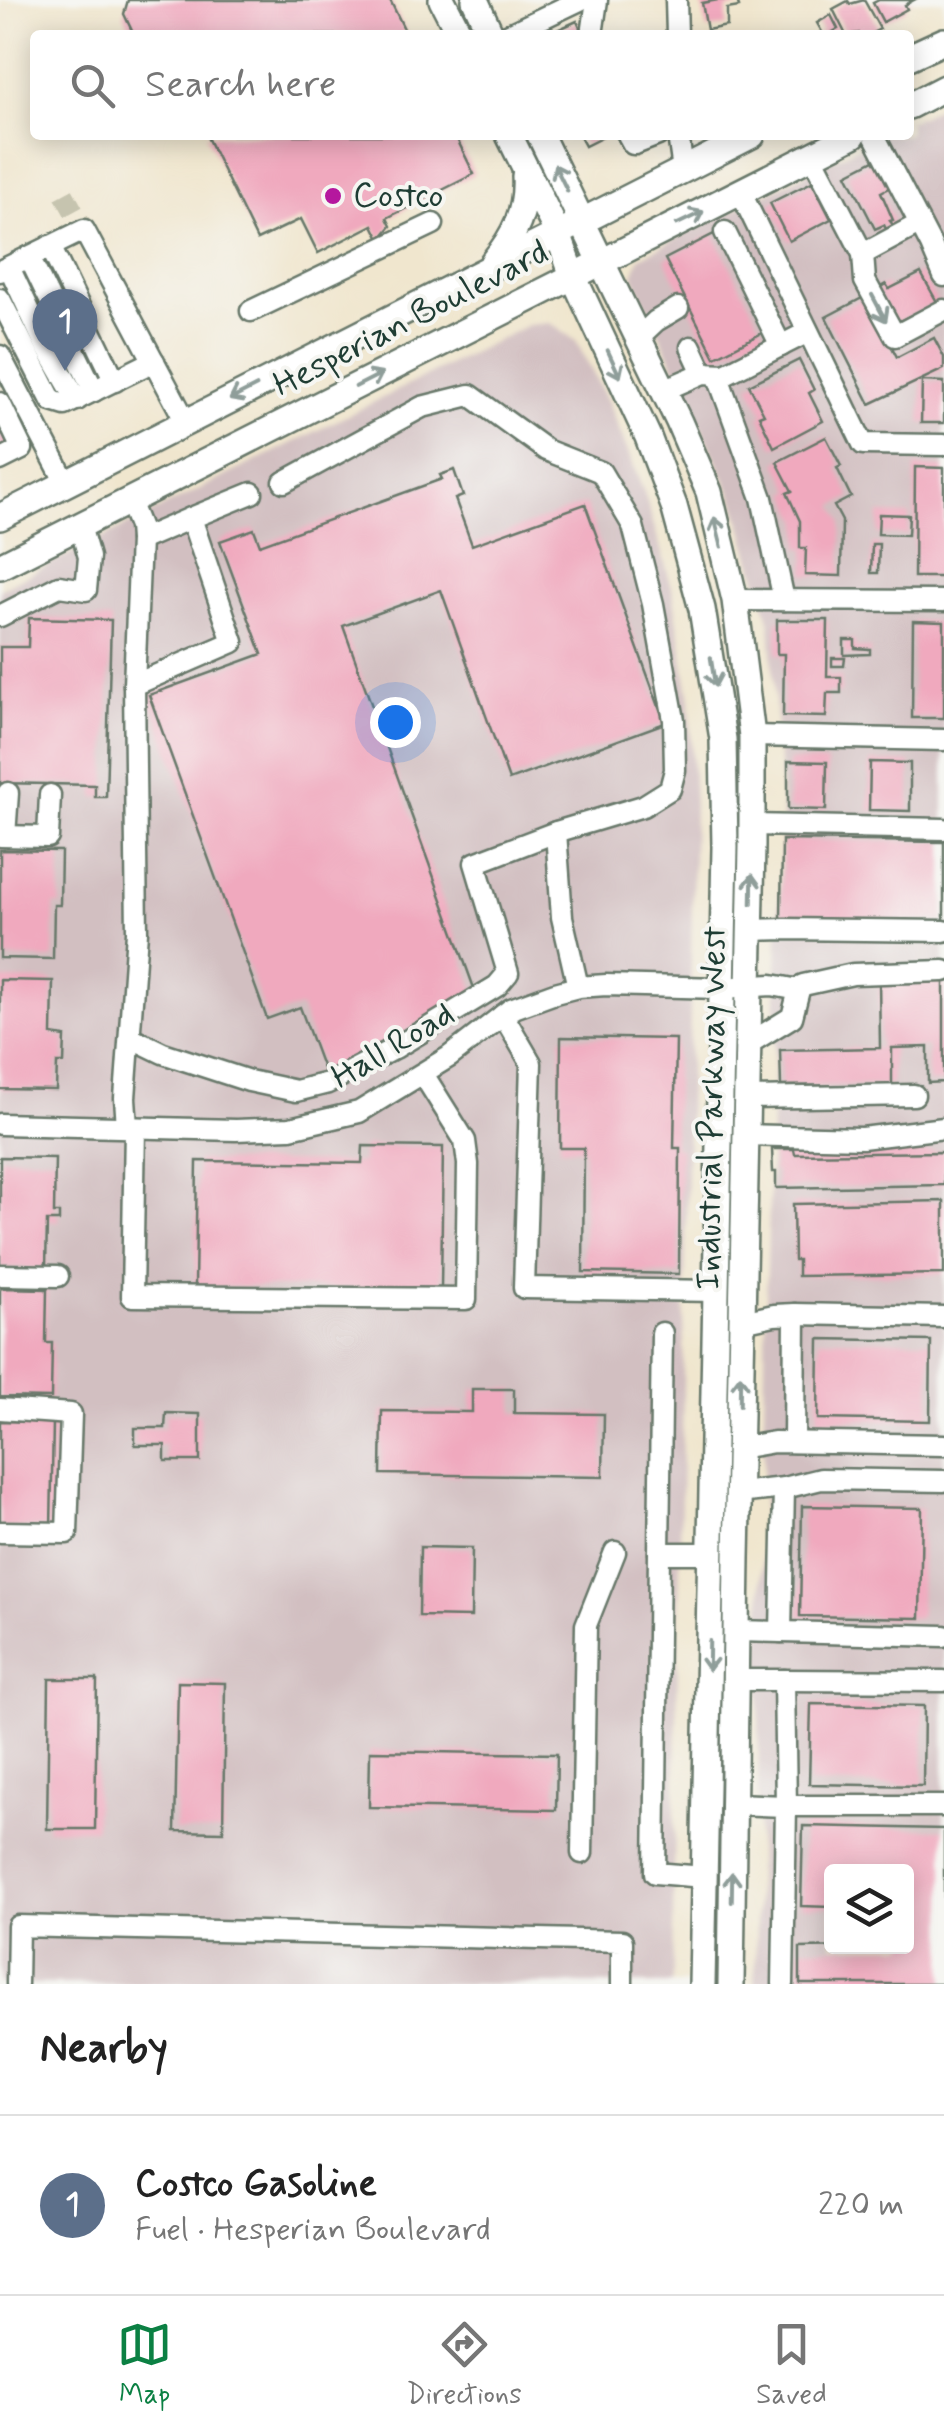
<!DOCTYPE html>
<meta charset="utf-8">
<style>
:root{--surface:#fff;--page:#f2f2f2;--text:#222;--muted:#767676;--line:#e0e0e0;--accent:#0b8043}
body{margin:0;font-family:Mynerve,sans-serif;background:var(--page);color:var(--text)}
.controls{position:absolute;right:30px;bottom:30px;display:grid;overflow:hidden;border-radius:10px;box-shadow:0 5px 25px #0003}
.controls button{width:90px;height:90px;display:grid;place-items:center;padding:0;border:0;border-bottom:2px solid var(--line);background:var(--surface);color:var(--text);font:50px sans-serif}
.you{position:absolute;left:395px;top:722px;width:35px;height:35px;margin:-25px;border:8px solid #fff;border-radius:50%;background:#1a73e8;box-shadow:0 0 0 15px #1a73e833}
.badge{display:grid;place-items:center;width:65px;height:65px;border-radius:50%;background:var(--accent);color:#fff;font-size:32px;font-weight:700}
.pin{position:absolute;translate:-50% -82px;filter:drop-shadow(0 2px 5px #0008)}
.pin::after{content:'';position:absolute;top:52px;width:35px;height:30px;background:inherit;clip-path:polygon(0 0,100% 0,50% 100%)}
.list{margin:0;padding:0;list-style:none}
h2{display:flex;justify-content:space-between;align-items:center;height:130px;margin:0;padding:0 40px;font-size:42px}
h2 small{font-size:32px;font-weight:400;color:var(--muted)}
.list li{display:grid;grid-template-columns:65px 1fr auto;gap:30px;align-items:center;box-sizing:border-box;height:180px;padding:0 40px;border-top:2px solid var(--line)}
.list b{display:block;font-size:38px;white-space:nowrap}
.list p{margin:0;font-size:32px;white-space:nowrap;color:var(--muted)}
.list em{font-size:32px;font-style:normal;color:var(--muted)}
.icon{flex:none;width:55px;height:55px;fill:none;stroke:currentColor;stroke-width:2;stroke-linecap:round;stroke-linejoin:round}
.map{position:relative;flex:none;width:944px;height:1984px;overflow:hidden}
.search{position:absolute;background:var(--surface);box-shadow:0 5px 25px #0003;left:30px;right:30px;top:30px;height:110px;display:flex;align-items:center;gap:25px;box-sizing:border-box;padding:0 35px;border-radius:10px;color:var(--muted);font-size:38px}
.sheet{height:310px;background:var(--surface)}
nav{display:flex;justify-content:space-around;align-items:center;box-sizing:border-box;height:140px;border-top:2px solid var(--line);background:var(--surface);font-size:28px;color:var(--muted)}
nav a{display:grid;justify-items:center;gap:5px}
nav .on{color:var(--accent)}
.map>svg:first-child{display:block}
.industrial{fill:#d2bfc1;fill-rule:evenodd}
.building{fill:#f0a9be}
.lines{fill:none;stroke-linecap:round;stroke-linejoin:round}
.minor-tunnel{stroke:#c6c4af;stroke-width:20;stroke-dasharray:20 10;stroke-linecap:butt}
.minor-casing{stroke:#68786a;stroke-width:25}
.major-casing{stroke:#68786a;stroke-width:30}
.minor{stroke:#fff;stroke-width:20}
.major{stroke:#fff;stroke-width:25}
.oneway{stroke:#8f9e9a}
.poi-dot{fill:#b5179e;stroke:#f6f6f2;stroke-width:4}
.labels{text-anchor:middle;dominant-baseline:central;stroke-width:8;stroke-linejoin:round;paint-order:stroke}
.poi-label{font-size:35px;fill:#1f3d34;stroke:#f6f6f2;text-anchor:start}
.street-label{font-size:35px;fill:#1f3d34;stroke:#f6f6f2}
</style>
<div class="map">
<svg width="944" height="1984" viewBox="0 0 944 1984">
<rect width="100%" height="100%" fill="#f6f6f2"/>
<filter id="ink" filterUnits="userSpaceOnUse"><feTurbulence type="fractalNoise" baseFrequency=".01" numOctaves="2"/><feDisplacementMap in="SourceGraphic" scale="20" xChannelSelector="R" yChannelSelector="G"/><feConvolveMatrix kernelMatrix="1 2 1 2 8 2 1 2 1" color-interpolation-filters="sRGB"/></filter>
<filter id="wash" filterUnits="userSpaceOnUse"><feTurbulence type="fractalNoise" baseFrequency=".0048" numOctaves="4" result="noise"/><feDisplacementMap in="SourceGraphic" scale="40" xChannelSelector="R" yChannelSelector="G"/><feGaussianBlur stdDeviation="2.25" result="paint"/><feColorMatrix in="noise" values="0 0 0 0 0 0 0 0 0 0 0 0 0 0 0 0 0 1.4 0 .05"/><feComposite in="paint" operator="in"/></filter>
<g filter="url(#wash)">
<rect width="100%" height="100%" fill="#f0e6ce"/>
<g class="industrial">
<path d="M 944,104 L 944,1984 L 755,1984 L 766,1297 L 782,810 L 770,623 L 735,502 L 633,275 L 640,257 L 883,135 L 909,135 L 909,122 ZM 832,1872 L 906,1872 L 906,1946 L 832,1946 Z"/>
<polygon points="550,323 576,341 608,402 645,495 673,591 690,700 694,805 672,1984 0,1984 0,589 528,325"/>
</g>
<g id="blocks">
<g class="building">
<polygon points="128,0 390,0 407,35 134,35 124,14"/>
<polygon points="718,0 737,0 739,7 727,9 727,26 707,30 702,3"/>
<polygon points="864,0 880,29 868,35 860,35 859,33 846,35 833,9 848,1 850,4"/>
<polygon points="879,0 914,0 905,5 907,9 883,22 873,3"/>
<polygon points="831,15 838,29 833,32 835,35 817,35 822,32 817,23"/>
<polygon points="577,21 583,35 546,35"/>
<polygon points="206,135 455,135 474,174 387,218 391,226 380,239 373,225 318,253 301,219 257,240"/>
<polygon points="579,135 607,135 585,146"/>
<polygon points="882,156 896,184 881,192 893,220 890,221 893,225 886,229 884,225 875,229 847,174"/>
<polygon points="812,182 831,219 789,241 770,203"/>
<polygon points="714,234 764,332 715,357 665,259"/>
<polygon points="921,273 937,302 895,323 877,289 886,284 889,289"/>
<polygon points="866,296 897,357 934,338 944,357 944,369 870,404 826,317"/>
<polygon points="799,360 814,390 809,393 823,421 774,447 759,416 764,414 749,385"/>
<polygon points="922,381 944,382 944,423 921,423"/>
<polygon points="0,423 12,447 0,453"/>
<polygon points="826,437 841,466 837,468 851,497 834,506 842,521 841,576 805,575 806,548 800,548 800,521 787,493 792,491 777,462"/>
<polygon points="915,467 944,468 944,577 914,577"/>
<polygon points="454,470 463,496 455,499 472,545 585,504 665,723 509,780 441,590 343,626 475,991 326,1077 300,1007 267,1019 149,695 262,654 220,541 254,529 260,545 442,479 440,475"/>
<polygon points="879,514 909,515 908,535 878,534"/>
<polygon points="872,544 879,544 878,573 871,573"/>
<polygon points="29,618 111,620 106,797 95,797 95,785 0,783 0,647 28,647"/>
<polygon points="777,620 828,620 827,677 841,677 841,693 827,693 826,717 783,716 784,654 777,654"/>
<polygon points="913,621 944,622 944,718 912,718"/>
<polygon points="844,640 855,640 855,648 870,649 870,654 844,655"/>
<polygon points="832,658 845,658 844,666 832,666"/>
<polygon points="788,761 827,762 826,810 788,809"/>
<polygon points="870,762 910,763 910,811 869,810"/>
<polygon points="782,840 944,842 944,921 781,919"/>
<polygon points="0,850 61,851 60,905 54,905 53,959 0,958"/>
<polygon points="944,978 944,1082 928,1083 928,1047 892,1048 892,1085 781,1086 780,1050 880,1048 879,979"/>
<polygon points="0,980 53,981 52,1035 65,1037 64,1063 57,1063 56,1090 0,1089"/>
<polygon points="561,1037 676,1039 674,1148 680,1148 679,1274 583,1272 584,1148 560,1148"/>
<polygon points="363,1146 443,1147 441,1289 195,1286 197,1161 362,1163"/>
<polygon points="772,1149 794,1149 795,1154 944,1152 944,1185 776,1188 776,1172 773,1172"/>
<polygon points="0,1157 55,1158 54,1213 59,1213 59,1221 47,1221 46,1268 0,1267"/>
<polygon points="944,1201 944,1274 798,1276 798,1260 794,1260 793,1204"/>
<polygon points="0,1288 47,1289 46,1343 52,1343 51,1398 0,1397"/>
<polygon points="819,1339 931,1341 930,1421 818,1419"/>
<polygon points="472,1389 514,1389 514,1413 604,1414 603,1477 381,1474 382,1411 472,1412"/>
<polygon points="166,1413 200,1414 200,1461 165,1461 165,1445 135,1445 135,1428 165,1428"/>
<polygon points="0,1421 53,1422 51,1528 0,1527"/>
<polygon points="802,1506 922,1508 920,1618 800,1616"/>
<polygon points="420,1547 472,1548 471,1617 419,1616"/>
<polygon points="49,1679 97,1679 95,1829 47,1829"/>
<polygon points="178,1682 225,1683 223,1832 175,1831"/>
<polygon points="811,1704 924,1706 923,1786 809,1784"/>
<polygon points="370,1751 557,1754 556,1810 369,1807"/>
<polygon points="803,1826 944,1829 944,1984 800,1984 800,1948 906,1946 906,1872 831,1872 831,1907 801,1906"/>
</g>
</g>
</g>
<g filter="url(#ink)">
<use href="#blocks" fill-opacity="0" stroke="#68786a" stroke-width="2.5"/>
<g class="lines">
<polyline class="minor-tunnel" points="64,194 84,230"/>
<g class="minor-casing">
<g id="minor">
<polyline points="676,0 677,35"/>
<polyline points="507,35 580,0"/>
<polyline points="592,35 597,0"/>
<polyline points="628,135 633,144 635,144 658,135"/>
<polyline points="678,135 683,170"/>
<polyline points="874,135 931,245 944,276"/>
<polyline points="812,156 863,254 865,281 895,336 944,310"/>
<polyline points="741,193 863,444 944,445"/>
<polyline points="725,232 781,346"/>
<polyline points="50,246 115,381"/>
<polyline points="863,254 919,224"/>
<polyline points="29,257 94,391"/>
<polyline points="9,267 46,346 77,400"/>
<polyline points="0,271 84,230 186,422"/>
<polyline points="0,299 52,401 65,405 154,361"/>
<polyline points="251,311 433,224"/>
<polyline points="639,337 656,321 678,308"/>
<polyline points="691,347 703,373"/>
<polyline points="0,356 66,483"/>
<polyline points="717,374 762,498 784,600"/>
<polyline points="664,390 703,373 725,374 808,332"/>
<polyline points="0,403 22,449 0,460"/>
<polyline points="129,501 139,526 140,540 134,685 233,642 191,518 252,493"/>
<polyline points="140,540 191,518"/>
<polyline points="735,600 944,601"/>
<polyline points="0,616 59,586 86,590 89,557 80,526"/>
<polyline points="752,736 944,740"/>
<polyline points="752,825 944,829"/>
<polyline points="556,832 562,917 578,987"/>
<polyline points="0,836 48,837 50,795"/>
<polyline points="5,836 8,793"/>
<polyline points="751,930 785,929 944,931"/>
<polyline points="503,1015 531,1063 524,1288 716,1291"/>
<polyline points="130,1037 163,1053 249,1081 296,1091 328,1083 395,1048 497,986 508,973 475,863 556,832 643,806 670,789 675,770 674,720 653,604 633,526 601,472 546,450 470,395 422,407 284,482"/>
<polyline points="748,1044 792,1017 799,990 803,985 853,974 944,971"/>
<polyline points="747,1098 914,1095"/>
<polyline points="0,1124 236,1130 290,1128 359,1112 449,1057 511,1009 555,993 578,987 606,985 720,988 772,985 799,990"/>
<polyline points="127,1127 125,1098 137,932 134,685"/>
<polyline points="135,1128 132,1296 466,1299 468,1164 465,1141 423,1074"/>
<polyline points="746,1135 862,1138 944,1128"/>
<polyline points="0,1275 58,1276"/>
<polyline points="795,1314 944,1317"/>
<polyline points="742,1322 774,1315 795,1314 794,1442"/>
<polyline points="0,1409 71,1414 67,1533 0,1532"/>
<polyline points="739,1448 774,1442 944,1445"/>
<polyline points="738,1493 784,1488"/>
<polyline points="659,1553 662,1333"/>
<polyline points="737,1631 944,1636"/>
<polyline points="781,1632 784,1488 821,1479 944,1481"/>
<polyline points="735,1680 784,1680 786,1806 944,1806"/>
<polyline points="784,1680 944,1681"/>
<polyline points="733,1804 786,1806 783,1984"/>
<polyline points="582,1853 586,1625 615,1552"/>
<polyline points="704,1877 655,1873 659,1553 711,1553"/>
<polyline points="17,1984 18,1926 622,1941 622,1984"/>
</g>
</g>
<g class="major-casing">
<g id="major">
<polyline points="442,0 460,35"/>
<polyline points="475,0 491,35"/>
<polyline points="909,57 944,41"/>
<polyline points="909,106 944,88"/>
<polyline points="509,135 558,234 573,276 648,437 674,506 702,609 723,739 725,847 702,1984"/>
<polyline points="540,135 679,422 709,492 735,600 752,736 752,846 737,1558 731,1984"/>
<path d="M 493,262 C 515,235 527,211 525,176"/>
<polyline points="0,517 752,135"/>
<polyline points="0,566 853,135"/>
</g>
</g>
<use href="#minor" class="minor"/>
<use href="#major" class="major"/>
</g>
<defs><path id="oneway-shaft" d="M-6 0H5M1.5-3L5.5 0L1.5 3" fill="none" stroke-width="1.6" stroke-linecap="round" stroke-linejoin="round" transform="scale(2.5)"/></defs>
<g class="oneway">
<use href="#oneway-shaft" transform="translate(561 178) rotate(-116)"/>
<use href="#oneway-shaft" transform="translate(690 218) rotate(-26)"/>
<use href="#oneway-shaft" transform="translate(879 308) rotate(62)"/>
<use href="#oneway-shaft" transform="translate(614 364) rotate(65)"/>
<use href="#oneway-shaft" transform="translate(369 380) rotate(-27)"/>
<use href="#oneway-shaft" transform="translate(243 393) rotate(153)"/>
<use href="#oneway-shaft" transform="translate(718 532) rotate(-104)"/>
<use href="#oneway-shaft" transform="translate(713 672) rotate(81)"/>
<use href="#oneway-shaft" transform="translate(752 889) rotate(-89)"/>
<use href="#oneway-shaft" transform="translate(740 1390) rotate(-89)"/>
<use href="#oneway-shaft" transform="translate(709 1656) rotate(91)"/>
<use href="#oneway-shaft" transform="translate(732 1887) rotate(-89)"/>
</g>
</g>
<circle class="poi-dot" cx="333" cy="196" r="10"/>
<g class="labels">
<g class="poi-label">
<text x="353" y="196">Costco</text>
</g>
<g class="street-label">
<text transform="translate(411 319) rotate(-27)">Hesperian Boulevard</text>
<text transform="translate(393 1046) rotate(-31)">Hall Road</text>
<text transform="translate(712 1108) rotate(-89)">Industrial Parkway West</text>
</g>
</g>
</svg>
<div class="controls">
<button><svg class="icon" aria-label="layers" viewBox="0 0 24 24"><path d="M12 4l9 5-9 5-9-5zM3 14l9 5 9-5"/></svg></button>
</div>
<div class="you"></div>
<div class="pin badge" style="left:65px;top:371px;background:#5c6f8a">1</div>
<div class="search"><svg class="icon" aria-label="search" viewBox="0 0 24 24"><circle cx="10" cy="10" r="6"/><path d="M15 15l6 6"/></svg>Search here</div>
</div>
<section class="sheet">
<h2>Nearby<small></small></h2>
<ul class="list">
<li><span class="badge" style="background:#5c6f8a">1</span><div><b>Costco Gasoline</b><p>Fuel · Hesperian Boulevard</p></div><em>220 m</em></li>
</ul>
</section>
<nav>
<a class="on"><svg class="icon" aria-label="map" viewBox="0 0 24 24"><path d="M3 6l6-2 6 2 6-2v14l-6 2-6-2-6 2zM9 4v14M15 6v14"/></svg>Map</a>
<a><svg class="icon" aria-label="directions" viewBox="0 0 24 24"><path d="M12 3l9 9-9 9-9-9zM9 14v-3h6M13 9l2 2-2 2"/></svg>Directions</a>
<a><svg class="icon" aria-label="saved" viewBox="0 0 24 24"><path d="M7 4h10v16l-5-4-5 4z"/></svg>Saved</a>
</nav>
